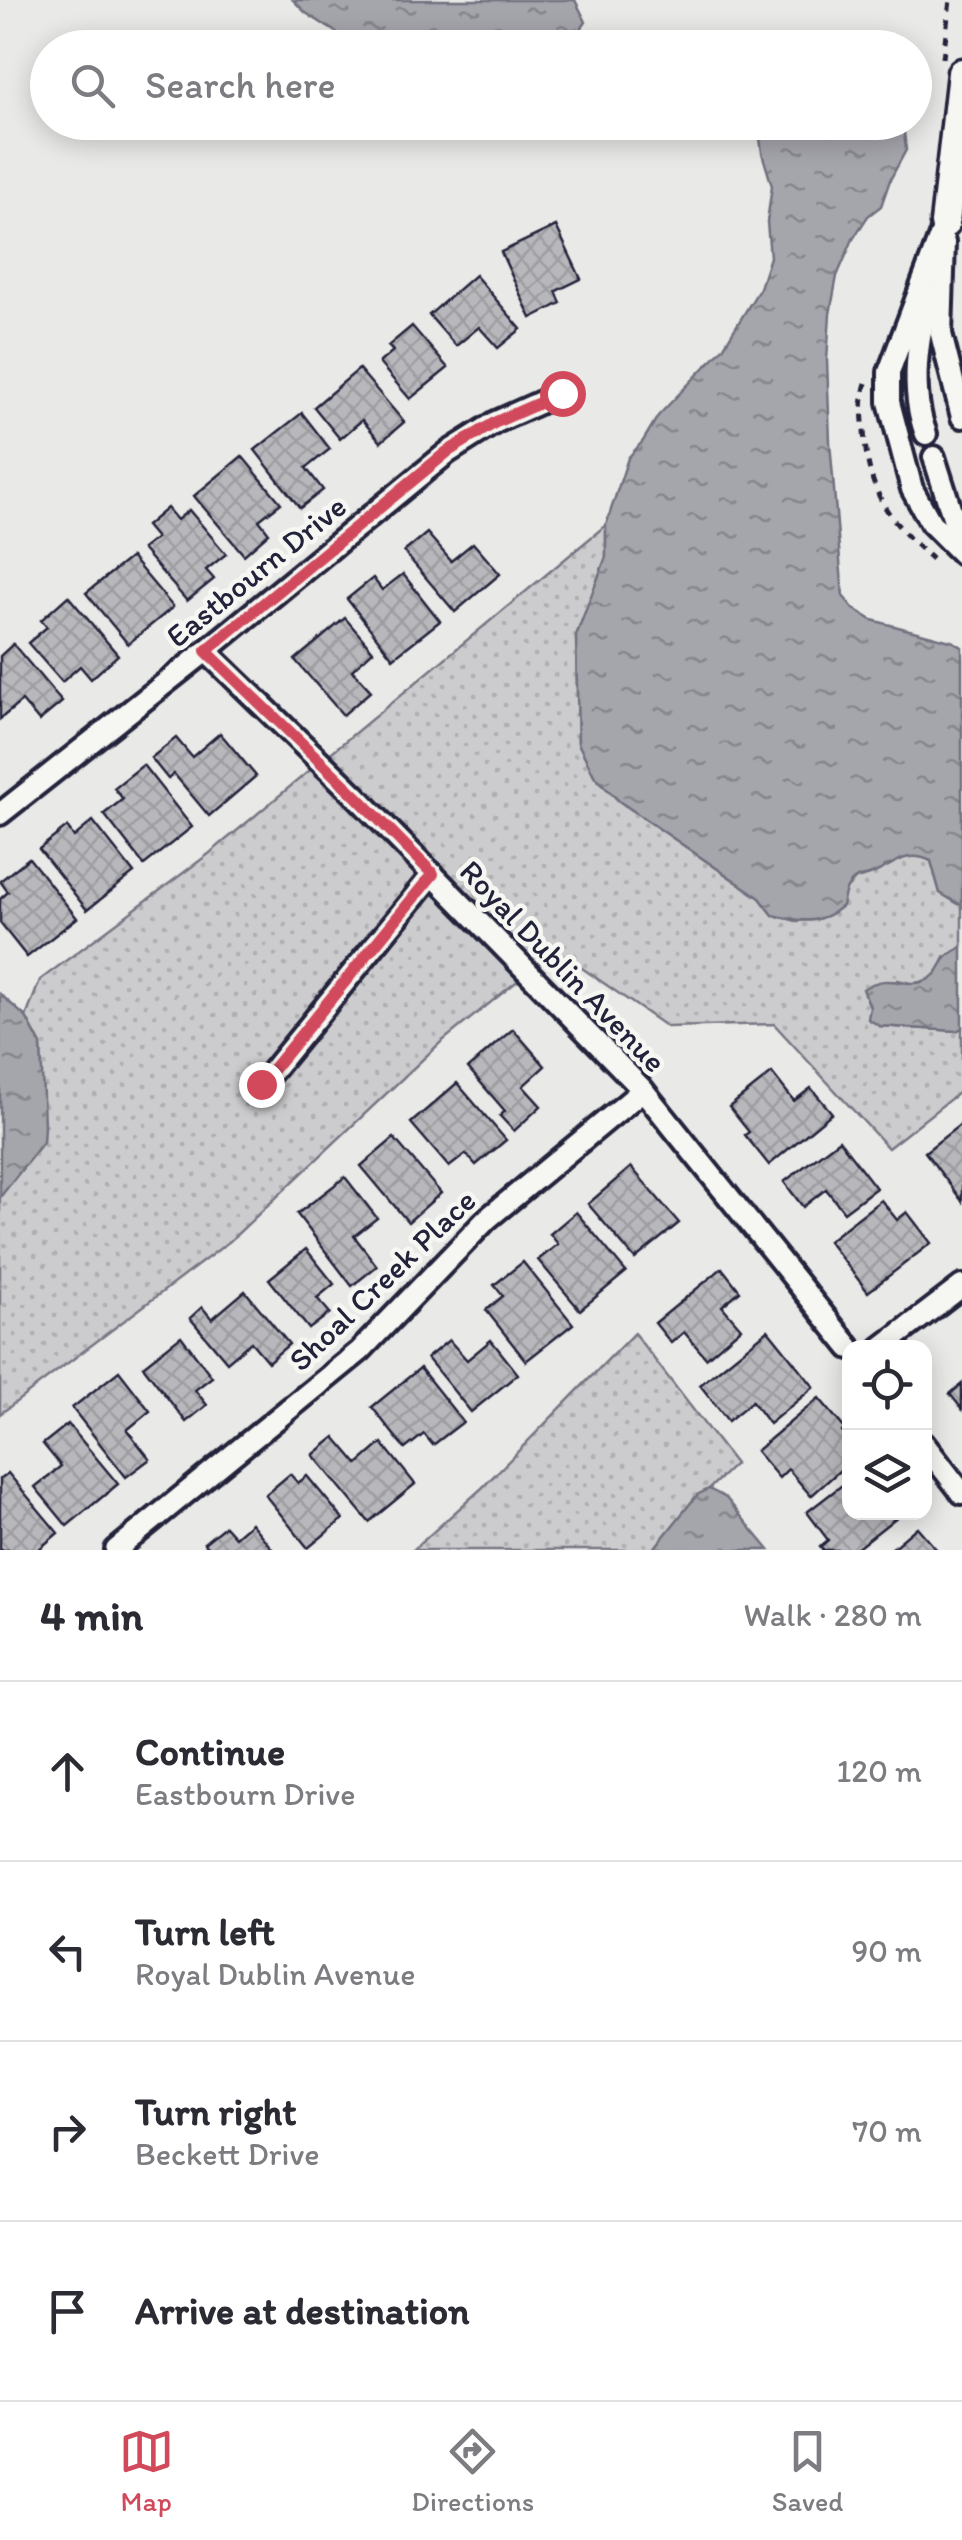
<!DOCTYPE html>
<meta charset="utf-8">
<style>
:root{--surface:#fff;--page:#f7f7f7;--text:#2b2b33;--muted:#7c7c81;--line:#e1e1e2;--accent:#d1495b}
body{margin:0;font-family:Itim,sans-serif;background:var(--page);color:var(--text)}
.controls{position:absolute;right:30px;bottom:30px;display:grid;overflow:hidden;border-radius:20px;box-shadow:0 5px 25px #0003}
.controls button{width:90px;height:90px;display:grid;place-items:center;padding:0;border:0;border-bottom:2px solid var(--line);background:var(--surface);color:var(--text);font:50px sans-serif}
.stop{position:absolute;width:30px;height:30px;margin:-22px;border:8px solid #d1495b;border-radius:50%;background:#fff}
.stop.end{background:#d1495b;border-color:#fff;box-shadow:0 2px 10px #0008}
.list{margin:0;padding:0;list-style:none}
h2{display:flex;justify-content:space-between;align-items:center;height:130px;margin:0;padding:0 40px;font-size:42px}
h2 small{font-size:32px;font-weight:400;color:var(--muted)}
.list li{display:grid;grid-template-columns:65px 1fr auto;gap:30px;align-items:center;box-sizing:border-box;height:180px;padding:0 40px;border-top:2px solid var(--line)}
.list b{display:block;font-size:38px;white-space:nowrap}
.list p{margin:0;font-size:32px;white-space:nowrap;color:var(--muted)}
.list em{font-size:32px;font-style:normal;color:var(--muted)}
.icon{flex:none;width:55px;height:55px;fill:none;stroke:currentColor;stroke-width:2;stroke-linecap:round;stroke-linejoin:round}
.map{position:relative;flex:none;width:962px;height:1550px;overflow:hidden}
.search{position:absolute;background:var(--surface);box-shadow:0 5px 25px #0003;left:30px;right:30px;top:30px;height:110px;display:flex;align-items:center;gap:25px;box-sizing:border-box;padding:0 35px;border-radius:55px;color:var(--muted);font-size:38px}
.sheet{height:850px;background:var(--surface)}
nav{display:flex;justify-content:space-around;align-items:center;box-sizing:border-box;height:140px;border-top:2px solid var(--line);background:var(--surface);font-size:28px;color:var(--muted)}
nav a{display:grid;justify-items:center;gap:5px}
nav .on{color:var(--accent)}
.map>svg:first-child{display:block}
.grass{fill:url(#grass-dots);stroke:#777784;stroke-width:2.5}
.water{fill:url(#water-ripples);stroke:#71717f;stroke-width:2.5}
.building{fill:url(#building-cross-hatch);stroke:#22223b;stroke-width:2.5}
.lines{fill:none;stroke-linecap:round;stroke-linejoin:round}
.street-casing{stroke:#22223b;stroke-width:28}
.secondary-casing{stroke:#22223b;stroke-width:35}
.path{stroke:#22223b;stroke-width:5;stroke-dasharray:8 8;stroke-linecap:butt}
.street{stroke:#f6f6f2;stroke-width:20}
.secondary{stroke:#f6f6f2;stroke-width:28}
.route{stroke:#d1495b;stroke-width:12}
.labels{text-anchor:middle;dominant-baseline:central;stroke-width:9;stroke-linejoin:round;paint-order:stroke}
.street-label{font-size:32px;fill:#22223b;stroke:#f6f6f2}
</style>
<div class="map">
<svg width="962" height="1550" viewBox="0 0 962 1550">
<defs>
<pattern id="grass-dots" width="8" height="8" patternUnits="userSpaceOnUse" patternTransform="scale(2.5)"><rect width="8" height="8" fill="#ccccce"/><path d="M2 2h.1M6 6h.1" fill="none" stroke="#afafb2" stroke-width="1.8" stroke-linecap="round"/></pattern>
<pattern id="water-ripples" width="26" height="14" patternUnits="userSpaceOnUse" patternTransform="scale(2.5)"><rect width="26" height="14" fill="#a5a5ac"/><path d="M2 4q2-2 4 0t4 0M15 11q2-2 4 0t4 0" fill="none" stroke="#86868d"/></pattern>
<pattern id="building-cross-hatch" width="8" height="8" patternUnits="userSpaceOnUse" patternTransform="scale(2.5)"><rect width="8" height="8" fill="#b8b8bc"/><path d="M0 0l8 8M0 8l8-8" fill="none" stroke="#9e9ea2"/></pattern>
</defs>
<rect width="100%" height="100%" fill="#e9e9e7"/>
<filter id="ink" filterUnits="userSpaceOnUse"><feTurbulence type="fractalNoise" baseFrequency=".01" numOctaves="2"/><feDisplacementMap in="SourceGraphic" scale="20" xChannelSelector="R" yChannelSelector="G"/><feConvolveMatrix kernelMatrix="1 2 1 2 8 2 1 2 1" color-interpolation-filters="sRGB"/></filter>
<g filter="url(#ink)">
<g class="grass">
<polygon points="606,525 606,557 576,636 578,743 595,777 619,801 760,898 773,915 796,921 816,920 856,879 870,875 903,858 918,855 931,861 940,893 962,906 962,947 945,957 939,972 930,979 914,984 898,980 880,1026 956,1031 962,1028 962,1090 888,1148 774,1024 667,1027 556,950 440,1043 230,1241 0,1414 0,1197 43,1142 41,1045 26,1017 40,980 210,853"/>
<polygon points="634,1333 735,1464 709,1489 697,1496 653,1550 413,1550 482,1488"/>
</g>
<g class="water">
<polygon points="293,0 575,0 586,22 569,47 359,47 306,13"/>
<path d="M 758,123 L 903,123 L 906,150 L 890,180 L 881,206 L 868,216 L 853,239 L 837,276 L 830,314 L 827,360 L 830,442 L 843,596 L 854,609 L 872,620 L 954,642 L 962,647 L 962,906 L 940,893 L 931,861 C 906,849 895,865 872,874 C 867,876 861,876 857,878 C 846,884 844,895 842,906 C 820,925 801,922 773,915 L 760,898 L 619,801 L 595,777 L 578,743 L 576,636 L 606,557 L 606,525 L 628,458 L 643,441 L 658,416 L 723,348 L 760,288 L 770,257 L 767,222 L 772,186 L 762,153 Z"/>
<path d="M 962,947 L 962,1028 L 956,1031 L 880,1026 L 868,1019 L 870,1007 L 863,989 C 890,971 904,990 927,980 C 940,974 939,964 948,956 C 952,952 957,950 962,947 Z"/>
<polygon points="0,994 26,1017 41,1045 44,1126 43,1142 0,1197"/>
<polygon points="709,1489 726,1498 769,1550 653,1550 697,1495"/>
</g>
<g class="building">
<polygon points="556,226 581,279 556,291 561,303 531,318 501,252"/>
<polygon points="475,275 521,329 498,348 479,327 456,346 429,315"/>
<polygon points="412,326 448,368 410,399 379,363 393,351 388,346"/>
<polygon points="359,369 404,422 381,442 362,420 340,439 314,407"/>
<polygon points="302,413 330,449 306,468 323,490 300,508 255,450"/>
<polygon points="242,456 281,503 259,520 269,533 244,555 194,496"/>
<polygon points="167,508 177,520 189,510 226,554 206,570 214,579 187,601 142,549 156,538 146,526"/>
<polygon points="427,533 451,561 473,543 500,574 455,612 404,552"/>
<polygon points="131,557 173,607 128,644 86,593"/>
<polygon points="403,574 440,621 393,658 347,599 373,578 382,590"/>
<polygon points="68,596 118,655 91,679 80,666 62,682 28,643 47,627 41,620"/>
<polygon points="345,618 373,651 352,670 371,691 343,715 295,660"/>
<polygon points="13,644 62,702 39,721 22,701 0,719 0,656"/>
<polygon points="220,733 256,776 209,816 174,774 168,779 151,758 176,738 192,757"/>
<polygon points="143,765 192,827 144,865 104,814 123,799 114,788"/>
<polygon points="93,821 134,873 87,910 39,849 67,827 74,837"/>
<polygon points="29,858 77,918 27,957 0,923 0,899 8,892 0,881"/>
<polygon points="513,1029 545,1066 523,1086 541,1106 514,1131 500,1116 505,1111 468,1068"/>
<polygon points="772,1073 794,1101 811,1088 832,1113 769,1165 745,1135 749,1132 729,1107"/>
<polygon points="457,1083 506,1140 476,1165 466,1154 449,1167 411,1123"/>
<polygon points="962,1123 962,1201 925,1152"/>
<polygon points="394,1138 441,1193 408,1222 361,1166"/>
<polygon points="839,1140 876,1188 844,1212 826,1189 803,1207 784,1182"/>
<polygon points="631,1167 679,1223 635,1259 588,1204"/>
<polygon points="345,1177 377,1218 354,1236 377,1266 352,1286 297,1214"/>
<polygon points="881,1200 897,1220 907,1212 931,1243 868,1292 828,1241"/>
<polygon points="576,1212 626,1272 580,1310 538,1260 558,1244 550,1234"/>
<polygon points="306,1249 334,1284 317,1298 330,1313 309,1329 269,1279"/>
<polygon points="523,1262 573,1324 526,1361 486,1310 503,1296 494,1285"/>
<polygon points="722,1268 740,1291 722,1306 741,1328 706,1358 684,1332 671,1343 655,1323"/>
<polygon points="245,1291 289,1344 268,1362 251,1342 227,1362 190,1318 202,1307 212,1319"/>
<polygon points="768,1330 814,1387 769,1424 752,1401 728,1421 700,1385"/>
<polygon points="181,1336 212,1377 195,1390 207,1405 186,1422 143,1366"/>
<polygon points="449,1340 467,1360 491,1340 518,1374 471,1412 427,1358"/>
<polygon points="420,1368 463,1422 433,1445 424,1434 405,1449 372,1407"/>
<polygon points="119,1371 150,1411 127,1430 150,1459 126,1477 72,1408"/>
<polygon points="962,1384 962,1409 950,1394"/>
<polygon points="819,1398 845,1429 842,1432 850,1440 850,1452 843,1457 848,1463 811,1496 788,1469 779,1478 756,1451"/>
<polygon points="68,1424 118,1484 67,1526 35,1487 61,1466 43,1444"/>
<polygon points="335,1437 358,1464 382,1443 415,1484 369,1522 313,1455"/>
<polygon points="8,1473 58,1533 38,1550 0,1550 0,1479"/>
<polygon points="290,1474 298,1483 307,1476 343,1519 308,1548 265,1495"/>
<polygon points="850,1479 850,1512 903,1512 855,1550 823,1550 820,1547 828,1540 807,1512"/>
<polygon points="251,1523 273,1550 210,1550 204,1543 225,1526 235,1537"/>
<polygon points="917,1527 937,1550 890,1550"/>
</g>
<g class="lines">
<g class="street-casing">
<g id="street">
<polyline points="945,223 889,372 889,402 912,489 931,523 962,554"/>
<polyline points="944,242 941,334 962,417"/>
<path d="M 926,434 C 909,389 918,339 929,293"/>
<polyline points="934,457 954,520 962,533"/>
<polyline points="206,651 357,797 643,1090 850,1348"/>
<polyline points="0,814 206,651 447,453 496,422 561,393"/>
<polyline points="261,1085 433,874"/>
<polyline points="881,1348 962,1286"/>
<polyline points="924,1444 962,1493"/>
<polyline points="116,1550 360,1351 487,1219 643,1090"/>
</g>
</g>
<g class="secondary-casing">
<polyline id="secondary" points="945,223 962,73"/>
</g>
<g class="path">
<polyline points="943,58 950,0"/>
<path d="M 866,383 C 861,399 862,415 864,431 C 868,491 887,520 932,559"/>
</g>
<use href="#street" class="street"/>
<use href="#secondary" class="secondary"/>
</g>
</g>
<g class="lines" filter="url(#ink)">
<polyline class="route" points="261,1084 433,874 357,797 206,651 447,452 496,422 562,393"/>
</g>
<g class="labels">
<g class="street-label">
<text transform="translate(256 571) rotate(-39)">Eastbourn Drive</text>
<text transform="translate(563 966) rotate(46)">Royal Dublin Avenue</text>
<text transform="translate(382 1280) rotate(-44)">Shoal Creek Place</text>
</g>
</g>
</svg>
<div class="controls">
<button><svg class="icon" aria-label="locate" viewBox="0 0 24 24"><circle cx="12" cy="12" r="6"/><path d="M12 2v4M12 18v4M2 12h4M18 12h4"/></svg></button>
<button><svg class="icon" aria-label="layers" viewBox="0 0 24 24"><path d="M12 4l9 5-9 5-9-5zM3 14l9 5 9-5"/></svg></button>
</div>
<div class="stop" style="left:562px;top:393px"></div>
<div class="stop end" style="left:261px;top:1084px"></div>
<div class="search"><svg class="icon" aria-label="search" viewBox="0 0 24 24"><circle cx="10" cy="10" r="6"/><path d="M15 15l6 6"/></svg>Search here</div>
</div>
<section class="sheet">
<h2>4 min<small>Walk · 280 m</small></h2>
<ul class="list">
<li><svg class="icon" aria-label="ahead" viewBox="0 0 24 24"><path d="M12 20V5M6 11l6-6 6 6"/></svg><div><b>Continue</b><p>Eastbourn Drive</p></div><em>120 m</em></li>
<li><svg class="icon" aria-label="left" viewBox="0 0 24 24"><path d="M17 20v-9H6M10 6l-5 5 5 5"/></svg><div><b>Turn left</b><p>Royal Dublin Avenue</p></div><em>90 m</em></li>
<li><svg class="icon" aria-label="right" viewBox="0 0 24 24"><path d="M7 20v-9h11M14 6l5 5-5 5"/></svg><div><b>Turn right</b><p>Beckett Drive</p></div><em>70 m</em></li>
<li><svg class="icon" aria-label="arrive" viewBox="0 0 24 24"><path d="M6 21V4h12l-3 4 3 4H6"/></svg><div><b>Arrive at destination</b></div></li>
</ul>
</section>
<nav>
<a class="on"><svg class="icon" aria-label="map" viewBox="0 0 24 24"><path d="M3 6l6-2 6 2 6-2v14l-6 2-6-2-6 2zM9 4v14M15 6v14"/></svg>Map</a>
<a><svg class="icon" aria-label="directions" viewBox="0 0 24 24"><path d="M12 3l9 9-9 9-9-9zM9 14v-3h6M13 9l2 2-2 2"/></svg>Directions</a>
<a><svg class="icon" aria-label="saved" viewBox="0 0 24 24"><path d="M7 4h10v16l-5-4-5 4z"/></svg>Saved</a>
</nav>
